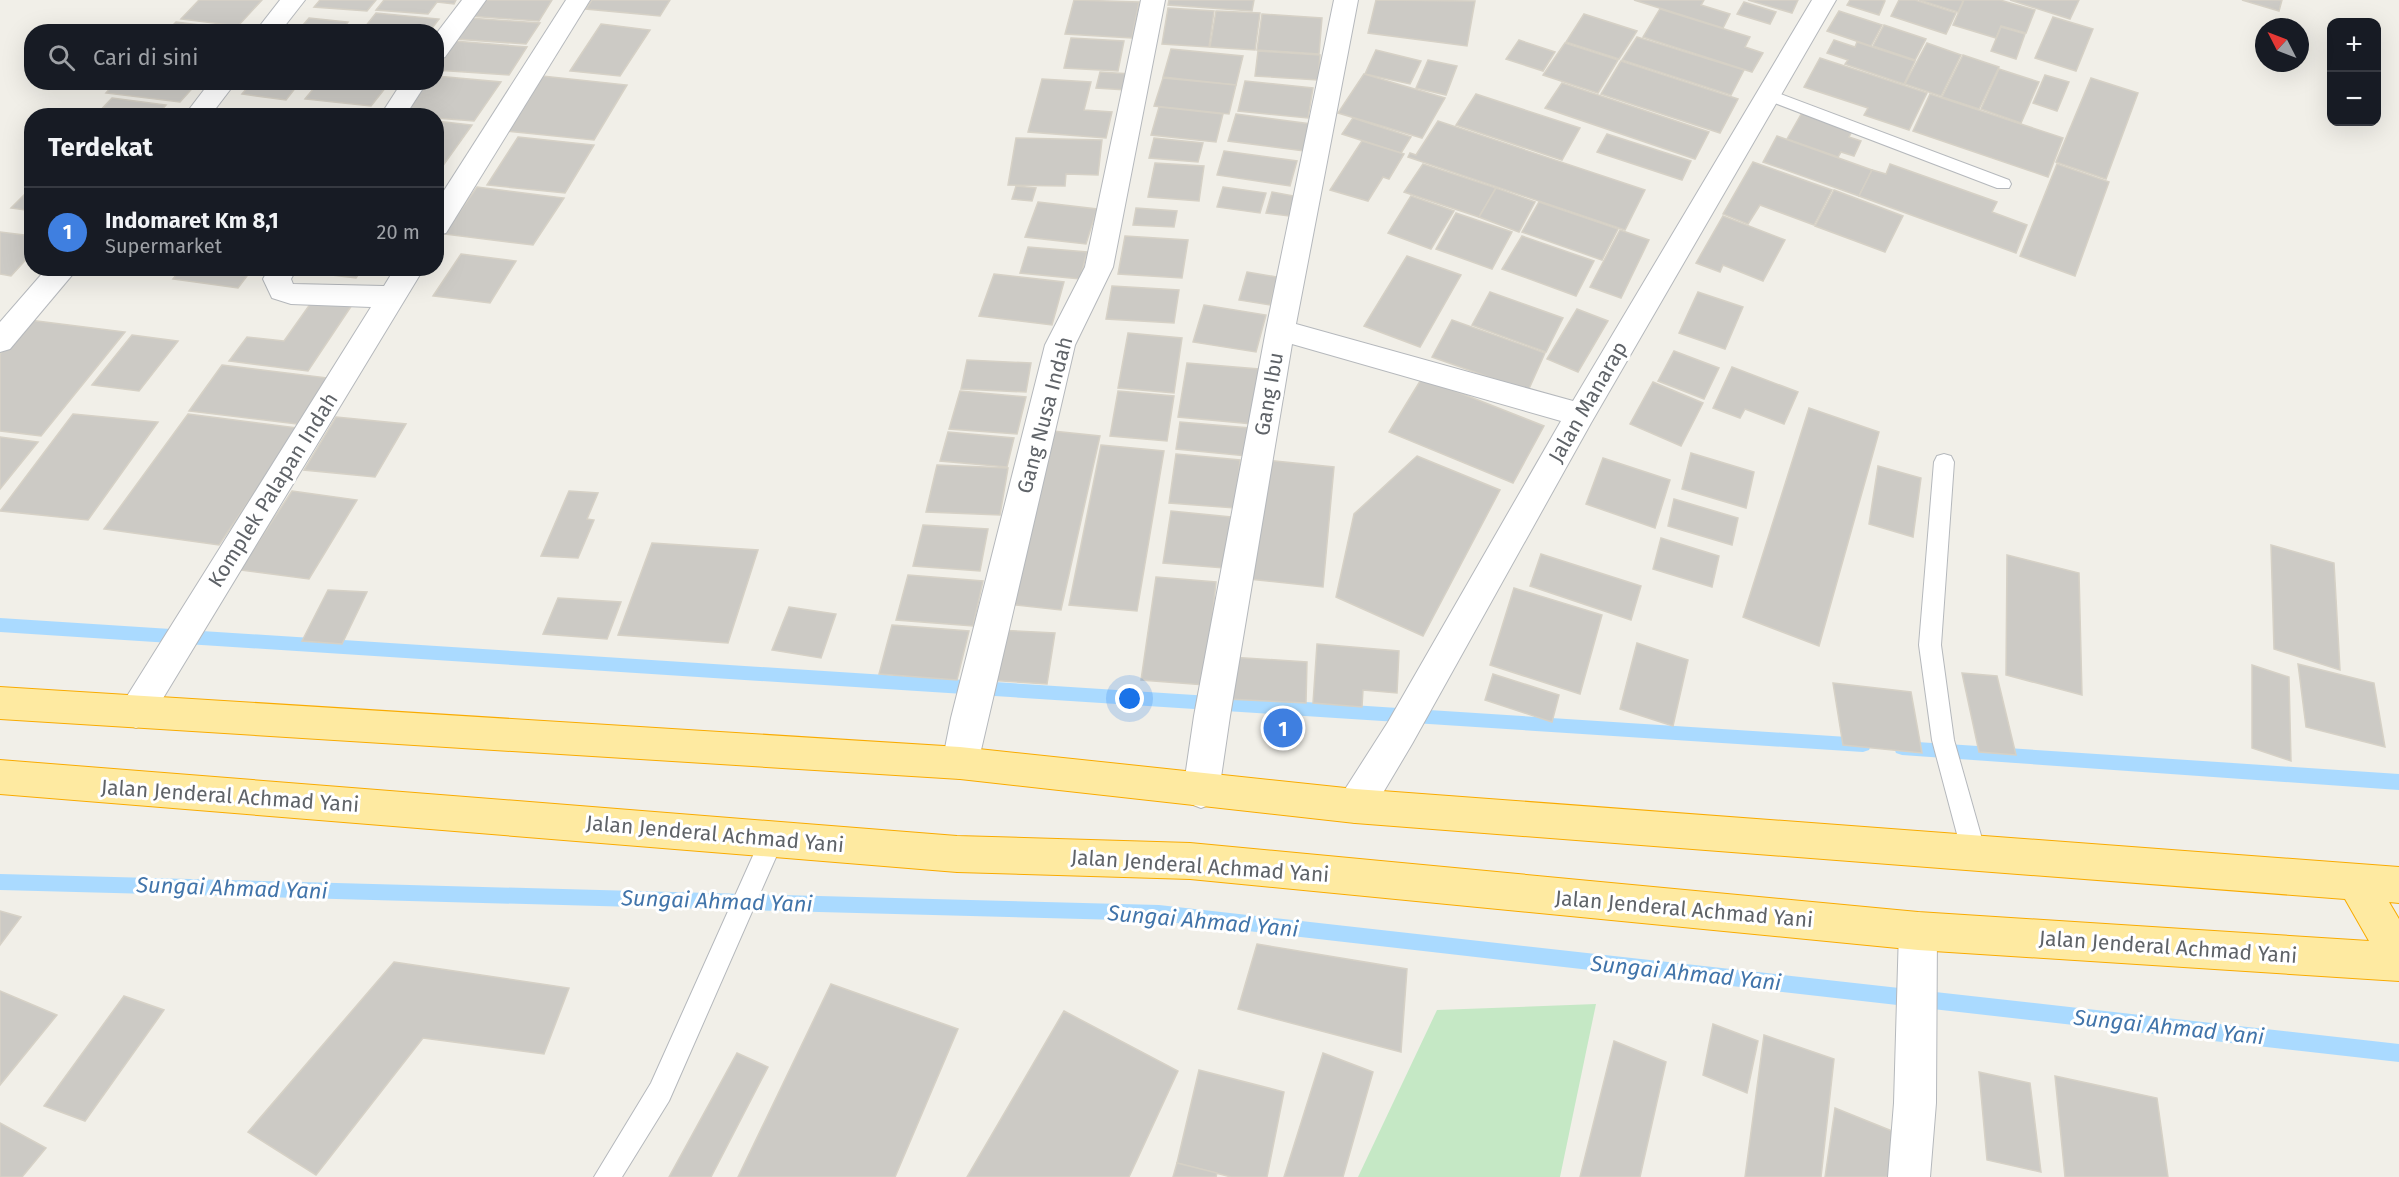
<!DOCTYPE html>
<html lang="id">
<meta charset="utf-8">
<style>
:root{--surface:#171b24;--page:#20242c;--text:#f1f3f6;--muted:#9ea1a6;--line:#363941;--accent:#0f766e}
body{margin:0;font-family:"Fira Sans",sans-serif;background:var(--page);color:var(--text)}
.controls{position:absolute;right:18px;top:18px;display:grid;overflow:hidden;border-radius:12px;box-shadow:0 6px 24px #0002}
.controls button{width:54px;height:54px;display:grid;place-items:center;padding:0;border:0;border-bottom:2px solid var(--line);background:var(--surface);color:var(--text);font:30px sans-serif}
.compass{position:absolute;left:2255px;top:18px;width:54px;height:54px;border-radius:50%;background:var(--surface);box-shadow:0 6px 24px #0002;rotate:312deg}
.you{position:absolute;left:1130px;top:699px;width:21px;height:21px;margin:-15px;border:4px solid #fff;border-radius:50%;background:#1a73e8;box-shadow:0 0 0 9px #1a73e833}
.badge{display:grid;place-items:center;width:39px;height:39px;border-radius:50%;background:var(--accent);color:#fff;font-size:20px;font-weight:700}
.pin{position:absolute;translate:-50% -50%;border:3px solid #fff;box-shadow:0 2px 6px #0006}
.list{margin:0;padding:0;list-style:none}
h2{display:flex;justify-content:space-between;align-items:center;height:78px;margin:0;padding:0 24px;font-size:26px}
h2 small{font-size:20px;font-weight:400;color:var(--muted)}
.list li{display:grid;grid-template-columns:39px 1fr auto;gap:18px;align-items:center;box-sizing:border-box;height:90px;padding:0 24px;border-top:2px solid var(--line)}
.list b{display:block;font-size:22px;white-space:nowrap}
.list p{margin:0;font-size:20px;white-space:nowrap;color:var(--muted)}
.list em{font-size:20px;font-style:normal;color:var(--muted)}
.icon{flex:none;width:33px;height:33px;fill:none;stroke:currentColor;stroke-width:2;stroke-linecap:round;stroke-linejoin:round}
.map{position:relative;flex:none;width:2399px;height:1177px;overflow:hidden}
.search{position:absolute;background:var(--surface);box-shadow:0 6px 24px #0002;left:24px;top:24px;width:420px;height:66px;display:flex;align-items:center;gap:15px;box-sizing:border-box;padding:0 21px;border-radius:24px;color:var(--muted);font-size:22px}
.panel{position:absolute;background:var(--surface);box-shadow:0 6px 24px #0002;left:24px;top:108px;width:420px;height:168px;border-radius:24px}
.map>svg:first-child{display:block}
.green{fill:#c5e8c5}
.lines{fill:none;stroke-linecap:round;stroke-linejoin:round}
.stream{fill:#aadaff;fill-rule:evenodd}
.building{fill:#cccac5;stroke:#d6d1c6;stroke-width:1.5}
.service-casing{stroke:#b5b8bc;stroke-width:2}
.minor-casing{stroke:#b5b8bc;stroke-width:2}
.trunk-casing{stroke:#f9ab00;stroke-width:2}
.service{fill:#fff;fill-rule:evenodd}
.minor{fill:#fff;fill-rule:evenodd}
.trunk{fill:#feeaa1;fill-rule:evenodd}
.labels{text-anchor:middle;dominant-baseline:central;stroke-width:6;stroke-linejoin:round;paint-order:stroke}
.street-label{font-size:21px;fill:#5f6368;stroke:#fff}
.water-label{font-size:22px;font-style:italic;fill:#4174aa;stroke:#fff}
</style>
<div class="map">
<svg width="2399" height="1177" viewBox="0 0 2399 1177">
<rect width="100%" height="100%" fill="#f1efe8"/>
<polygon class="green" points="1596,1004 1560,1177 1358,1177 1437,1010"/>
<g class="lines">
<g class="stream">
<polygon points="0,618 1863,738 1869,740 1871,745 1869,750 1863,752 0,632"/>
<polygon points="1902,741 2399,774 2399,790 1902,755 1896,753 1894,748 1896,743"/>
<polygon points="0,874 1159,905 2399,1044 2399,1062 1159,921 0,890"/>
</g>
</g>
<g class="building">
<polygon points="199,0 262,0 238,26 181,19"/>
<polygon points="320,0 376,0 367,11 314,7"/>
<polygon points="384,0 456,0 454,4 437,2 428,14 376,10"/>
<polygon points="480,0 552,0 539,21 469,16"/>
<polygon points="592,0 670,0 660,16 586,9"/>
<polygon points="1074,0 1139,2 1132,38 1065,34"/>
<polygon points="1169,0 1254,0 1252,11 1168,5"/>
<polygon points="1376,0 1475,1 1467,46 1368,33"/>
<polygon points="1634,0 1704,0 1701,5 1730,14 1723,28"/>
<polygon points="1748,0 1798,0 1792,13"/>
<polygon points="1850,0 1882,0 1885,1 1879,15 1847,5"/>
<polygon points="1899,0 1915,0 1956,13 1946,34 1891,16"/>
<polygon points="1919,0 1961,0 1963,1 1958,12"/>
<polygon points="1964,0 2000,0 2035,10 2026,33 2001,26 1996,38 1953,25"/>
<polygon points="2010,0 2079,0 2070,19"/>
<polygon points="2242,0 2282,0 2279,11"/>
<polygon points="1744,2 1776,12 1770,24 1737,14"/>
<polygon points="1168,8 1214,11 1209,47 1162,44"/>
<polygon points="1660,9 1750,37 1745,47 1763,53 1752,72 1643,37"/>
<polygon points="1216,11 1260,13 1255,50 1210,47"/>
<polygon points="1839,11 1882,25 1871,46 1827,31"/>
<polygon points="376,13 439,19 429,32 361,32"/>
<polygon points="1262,14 1322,18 1319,54 1257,50"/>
<polygon points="1584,14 1637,31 1619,59 1566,42"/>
<polygon points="2053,17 2093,29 2076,71 2035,58"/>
<polygon points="309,18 348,22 340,32 297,32"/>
<polygon points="469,18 540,23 526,44 455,39"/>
<polygon points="176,22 241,30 239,32 166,32"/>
<polygon points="601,24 650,30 620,76 570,71"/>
<polygon points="1884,25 1926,39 1915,60 1873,46"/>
<polygon points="2001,27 2025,34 2016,59 1991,51"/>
<polygon points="1637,37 1744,70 1731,95 1622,60"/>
<polygon points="1071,38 1124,41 1118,71 1064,68"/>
<polygon points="1519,40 1555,52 1543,71 1506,59"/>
<polygon points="1834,40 1855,47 1857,42 1915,61 1904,84 1845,64 1848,60 1827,53"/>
<polygon points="454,41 527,47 509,75 436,70"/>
<polygon points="1565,43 1618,60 1598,93 1543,75"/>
<polygon points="1927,43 1961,55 1941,96 1905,84"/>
<polygon points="1171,49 1243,56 1236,85 1163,77"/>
<polygon points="1376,50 1421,61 1410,84 1365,74"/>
<polygon points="1258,51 1320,55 1318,80 1255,76"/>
<polygon points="1963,55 1999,67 1979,109 1942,97"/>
<polygon points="1820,58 1927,93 1909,130 1864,115 1868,108 1804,87"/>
<polygon points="1428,60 1457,66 1446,95 1416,88"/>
<polygon points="1621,61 1738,99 1720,133 1601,94"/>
<polygon points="1999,69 2039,82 2021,123 1981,109"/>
<polygon points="1100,72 1131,74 1126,90 1096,88"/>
<polygon points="1364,74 1445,98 1422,138 1338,113"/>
<polygon points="2045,75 2069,82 2057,111 2033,103"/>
<polygon points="436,76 501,82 474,121 436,118 436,116 399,114 422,82 436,82"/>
<polygon points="542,76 627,85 594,140 506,131"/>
<polygon points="1163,78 1236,85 1229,114 1154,106"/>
<polygon points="2091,78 2138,93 2106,179 2056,162"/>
<polygon points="1042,79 1091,82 1084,110 1112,112 1106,138 1028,132"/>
<polygon points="1245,81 1313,88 1308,118 1238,111"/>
<polygon points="116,82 198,82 180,102 106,93"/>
<polygon points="252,82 300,82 286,100 242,94"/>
<polygon points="319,82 390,82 371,106 305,99"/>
<polygon points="1562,83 1709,132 1695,159 1545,108"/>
<polygon points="1476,94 1580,128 1562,160 1456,125"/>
<polygon points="1930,94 2063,138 2048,177 1913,131"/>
<polygon points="112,98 166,105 156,116 95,116"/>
<polygon points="1159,107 1223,114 1216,142 1151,135"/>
<polygon points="321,110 367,116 317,116"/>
<polygon points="1803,111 1853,129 1849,137 1861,141 1854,156 1841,152 1838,157 1787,139"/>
<polygon points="1236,114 1311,124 1304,151 1228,141"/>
<polygon points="1353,118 1411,137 1401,153 1342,134"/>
<polygon points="436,121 472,125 442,167 436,167"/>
<polygon points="1438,121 1645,190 1625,230 1408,157 1410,153 1416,155"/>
<polygon points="1607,134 1691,161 1682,180 1597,152"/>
<polygon points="1777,136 1872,170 1859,196 1763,162"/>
<polygon points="518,137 594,145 565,193 487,185"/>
<polygon points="1016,138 1102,140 1098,175 1066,174 1065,186 1008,185"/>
<polygon points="1154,138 1203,143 1198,162 1149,158"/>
<polygon points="1362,141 1404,154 1389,179 1383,177 1368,201 1330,190"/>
<polygon points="1224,151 1297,161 1290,186 1217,175"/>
<polygon points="1753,162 1832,190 1814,225 1760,205 1748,224 1723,214"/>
<polygon points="1155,163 1204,166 1199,201 1148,197"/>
<polygon points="1423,164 1496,188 1479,217 1404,192"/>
<polygon points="1890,164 1997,202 1992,212 2027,225 2016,253 1859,196 1872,170 1886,174"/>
<polygon points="2057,164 2109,182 2075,276 2020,256"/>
<polygon points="1016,186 1036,188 1032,201 1012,199"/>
<polygon points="477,187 564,198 533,245 444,234"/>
<polygon points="1223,187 1266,193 1260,213 1217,207"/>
<polygon points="31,188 32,211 11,208"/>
<polygon points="1496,188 1535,202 1519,232 1479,217"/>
<polygon points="1834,190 1903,216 1885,252 1815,226"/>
<polygon points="1272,192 1294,196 1289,216 1266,213"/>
<polygon points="1411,196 1454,211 1431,249 1388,233"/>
<polygon points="1038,202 1097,209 1086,244 1025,237"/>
<polygon points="1539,202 1618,229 1602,260 1522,232"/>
<polygon points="1136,208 1177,211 1174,227 1133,225"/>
<polygon points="1456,213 1512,232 1492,269 1436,249"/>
<polygon points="1723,216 1785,240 1763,281 1723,265 1720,272 1696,263"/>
<polygon points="1620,230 1649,240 1621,298 1590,287"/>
<polygon points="0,232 32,236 32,253 11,276 0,274"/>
<polygon points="1125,236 1188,240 1182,278 1118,274"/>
<polygon points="1522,236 1594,261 1576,296 1502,269"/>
<polygon points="1028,247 1087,252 1080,279 1020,273"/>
<polygon points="461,254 516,261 490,303 433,296"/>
<polygon points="1407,256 1461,275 1420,347 1364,326"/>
<polygon points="182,268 253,268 238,288 173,279"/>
<polygon points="290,268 363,268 356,278 289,270"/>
<polygon points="1247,272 1277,277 1270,305 1239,300"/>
<polygon points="994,274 1064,282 1052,325 979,316"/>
<polygon points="1112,286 1179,290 1174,323 1106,319"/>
<polygon points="1490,292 1563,318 1546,352 1472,325"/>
<polygon points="1698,292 1743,307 1725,349 1679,333"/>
<polygon points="313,300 352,305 308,371 229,361 247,337 284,341"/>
<polygon points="1204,305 1266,315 1256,352 1193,342"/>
<polygon points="1577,309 1608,321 1578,372 1547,359"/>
<polygon points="29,320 125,332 41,436 0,431 0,354"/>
<polygon points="1452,320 1545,353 1528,391 1432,357"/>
<polygon points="1128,333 1182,338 1174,393 1118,388"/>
<polygon points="132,335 178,341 139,391 92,385"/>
<polygon points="1674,351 1719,368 1704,399 1658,381"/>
<polygon points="967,360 1031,363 1026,392 961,389"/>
<polygon points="1187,363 1259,369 1252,424 1178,417"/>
<polygon points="222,365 328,378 297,424 189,411"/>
<polygon points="1732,367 1798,392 1784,424 1745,409 1740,418 1713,408"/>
<polygon points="1422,378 1544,426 1513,483 1389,432"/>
<polygon points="1653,382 1703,403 1681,446 1630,424"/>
<polygon points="960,391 1026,397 1017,434 949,429"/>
<polygon points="1118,391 1174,396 1167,441 1110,436"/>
<polygon points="1809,408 1879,432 1819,646 1743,617"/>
<polygon points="73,414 158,422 88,520 0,511"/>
<polygon points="188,414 298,428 219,545 104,529"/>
<polygon points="336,417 406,424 375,477 304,470"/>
<polygon points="1180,422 1250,428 1247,456 1176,449"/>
<polygon points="1043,430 1100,436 1061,610 999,603"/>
<polygon points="948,432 1014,438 1007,467 940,461"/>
<polygon points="0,437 38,442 0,489"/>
<polygon points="1101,445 1164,451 1137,611 1069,605"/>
<polygon points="1691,453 1754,472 1746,508 1682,489"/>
<polygon points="1176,454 1240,460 1235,508 1169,503"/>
<polygon points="1417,456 1500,490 1423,636 1336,597 1354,514"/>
<polygon points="1603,458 1670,480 1655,528 1586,504"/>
<polygon points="1265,460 1334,467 1323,587 1249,579"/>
<polygon points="937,465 1008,468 1000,515 926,512"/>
<polygon points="1878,466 1921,478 1913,537 1869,524"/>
<polygon points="292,491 357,500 309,579 240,570"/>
<polygon points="569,491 598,493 587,519 594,520 578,558 541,556"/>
<polygon points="1674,499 1738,518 1732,545 1668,526"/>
<polygon points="1171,511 1231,517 1224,568 1163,563"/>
<polygon points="923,525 988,529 980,571 913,566"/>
<polygon points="1661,538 1719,556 1712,587 1653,569"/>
<polygon points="652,543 758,550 728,643 618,635"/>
<polygon points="2271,545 2334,563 2340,670 2274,649"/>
<polygon points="1541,554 1641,586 1631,620 1530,586"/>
<polygon points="2007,555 2079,573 2082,695 2006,675"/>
<polygon points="908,575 983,581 973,626 896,620"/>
<polygon points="1156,577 1216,582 1205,685 1141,680"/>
<polygon points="1514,588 1602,615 1580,694 1490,665"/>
<polygon points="328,590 367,592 342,644 302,641"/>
<polygon points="558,598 621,602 607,639 543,634"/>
<polygon points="789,607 836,614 821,658 772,650"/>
<polygon points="892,625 969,631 957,680 879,674"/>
<polygon points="996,630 1055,633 1047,684 987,680"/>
<polygon points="1637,643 1688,660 1673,726 1620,709"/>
<polygon points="1317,644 1399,651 1397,693 1363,690 1362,707 1313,703"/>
<polygon points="1230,657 1307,662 1306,703 1227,699"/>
<polygon points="2298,664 2374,683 2385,747 2306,727"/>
<polygon points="2252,665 2289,677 2291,761 2252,748"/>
<polygon points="1962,673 1997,676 2016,755 1979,752"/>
<polygon points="1493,674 1559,695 1552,722 1485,700"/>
<polygon points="1833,683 1911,692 1922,753 1843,745"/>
<polygon points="0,911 21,917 0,945"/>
<polygon points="1257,944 1407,969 1401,1052 1238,1009"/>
<polygon points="394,962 569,988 544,1054 423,1038 316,1175 248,1132"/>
<polygon points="831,984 958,1029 895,1177 738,1177"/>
<polygon points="0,991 57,1015 0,1085"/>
<polygon points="124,996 164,1010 85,1121 44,1106"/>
<polygon points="1064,1011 1178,1071 1129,1177 967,1177"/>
<polygon points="1713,1024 1758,1041 1747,1093 1703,1075"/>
<polygon points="1764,1035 1834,1059 1821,1177 1745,1177"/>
<polygon points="1614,1041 1666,1062 1640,1177 1580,1177"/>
<polygon points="737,1053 768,1067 711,1177 669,1177"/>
<polygon points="1323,1053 1373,1072 1343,1177 1284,1177"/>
<polygon points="1199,1070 1284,1092 1267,1177 1231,1177 1177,1163"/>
<polygon points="1979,1072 2030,1083 2041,1172 1987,1160"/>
<polygon points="2055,1076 2157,1098 2168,1177 2065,1177"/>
<polygon points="1835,1108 1912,1139 1908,1177 1825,1177"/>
<polygon points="0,1123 46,1148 22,1177 0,1177"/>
<polygon points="1177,1163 1217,1173 1216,1177 1173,1177"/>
</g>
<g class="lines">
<g class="service-casing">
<g id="service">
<polygon points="1770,90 2009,180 2011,184 2009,188 1997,188 1764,99 1762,95 1764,91"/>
<polygon points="1944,454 1951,456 1954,462 1941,645 1954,740 1986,853 1982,861 1974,864 1966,861 1962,853 1932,740 1919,645 1934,462 1937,456"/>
<polygon points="772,828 780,831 784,839 669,1101 622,1177 594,1177 651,1083 764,831"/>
</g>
</g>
<g class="minor-casing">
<g id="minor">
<polygon points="280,0 305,0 280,32 255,32"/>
<polygon points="462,0 486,0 445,57 436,60 436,34"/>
<polygon points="566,0 590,0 446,233 436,235 436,203"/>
<polygon points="1141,0 1165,0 1113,267 1075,345 978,763 973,775 960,779 947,775 942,763 951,718 1045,345 1085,267"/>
<polygon points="1334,0 1358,0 1296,324 1573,401 1812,0 1836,0 1591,423 1412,744 1368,818 1355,823 1342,818 1337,806 1342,794 1388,722 1561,421 1292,344 1230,716 1219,791 1214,803 1201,808 1188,803 1183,791 1194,716 1266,330"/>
<polygon points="210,82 236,82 210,116 184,116"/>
<polygon points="402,82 427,82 405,116 380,116"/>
<polygon points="47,268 78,268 10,349 0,352 0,322"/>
<polygon points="269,268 297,268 291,279 293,284 384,286 395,268 424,268 148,723 136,728 124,723 119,712 124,701 371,307 291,304 272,298 263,279"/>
<polygon points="1918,912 1932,918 1937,931 1936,1103 1930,1177 1888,1177 1894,1103 1899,931 1904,918"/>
</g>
</g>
<g class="trunk-casing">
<polygon id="trunk" points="0,687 960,747 1355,789 2399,867 2399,903 2389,902 2399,919 2399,981 1918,950 1190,879 957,872 0,794 0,760 957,836 1190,843 1918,912 2369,941 2345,899 1355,823 960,779 0,719"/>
</g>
<use href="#service" class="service"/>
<use href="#minor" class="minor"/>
<use href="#trunk" class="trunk"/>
</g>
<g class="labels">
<g class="street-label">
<text transform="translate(1269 394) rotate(-80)">Gang Ibu</text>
<text transform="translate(1588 402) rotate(-60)">Jalan Manarap</text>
<text transform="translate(1045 415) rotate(-75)">Gang Nusa Indah</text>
<text transform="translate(273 490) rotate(-58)">Komplek Palapan Indah</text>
<text transform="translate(230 796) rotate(4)">Jalan Jenderal Achmad Yani</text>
<text transform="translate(715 834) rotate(5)">Jalan Jenderal Achmad Yani</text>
<text transform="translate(1200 866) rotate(4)">Jalan Jenderal Achmad Yani</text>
<text transform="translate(1684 909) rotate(5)">Jalan Jenderal Achmad Yani</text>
<text transform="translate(2168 947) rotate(4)">Jalan Jenderal Achmad Yani</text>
</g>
<g class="water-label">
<text transform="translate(232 888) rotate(2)">Sungai Ahmad Yani</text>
<text transform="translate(717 901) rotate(2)">Sungai Ahmad Yani</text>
<text transform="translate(1203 921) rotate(5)">Sungai Ahmad Yani</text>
<text transform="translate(1686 973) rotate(6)">Sungai Ahmad Yani</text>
<text transform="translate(2169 1027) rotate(6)">Sungai Ahmad Yani</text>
</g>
</g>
</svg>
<div class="controls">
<button>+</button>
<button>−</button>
</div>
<svg class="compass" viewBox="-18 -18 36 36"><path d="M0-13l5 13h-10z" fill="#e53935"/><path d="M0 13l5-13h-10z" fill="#9ea1a6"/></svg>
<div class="you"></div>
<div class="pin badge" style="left:1283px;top:728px;background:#3f7fe0">1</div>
<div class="search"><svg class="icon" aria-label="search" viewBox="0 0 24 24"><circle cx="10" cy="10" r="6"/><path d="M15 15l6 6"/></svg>Cari di sini</div>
<section class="panel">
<h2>Terdekat<small></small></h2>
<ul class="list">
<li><span class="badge" style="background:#3f7fe0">1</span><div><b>Indomaret Km 8,1</b><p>Supermarket</p></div><em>20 m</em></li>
</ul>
</section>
</div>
